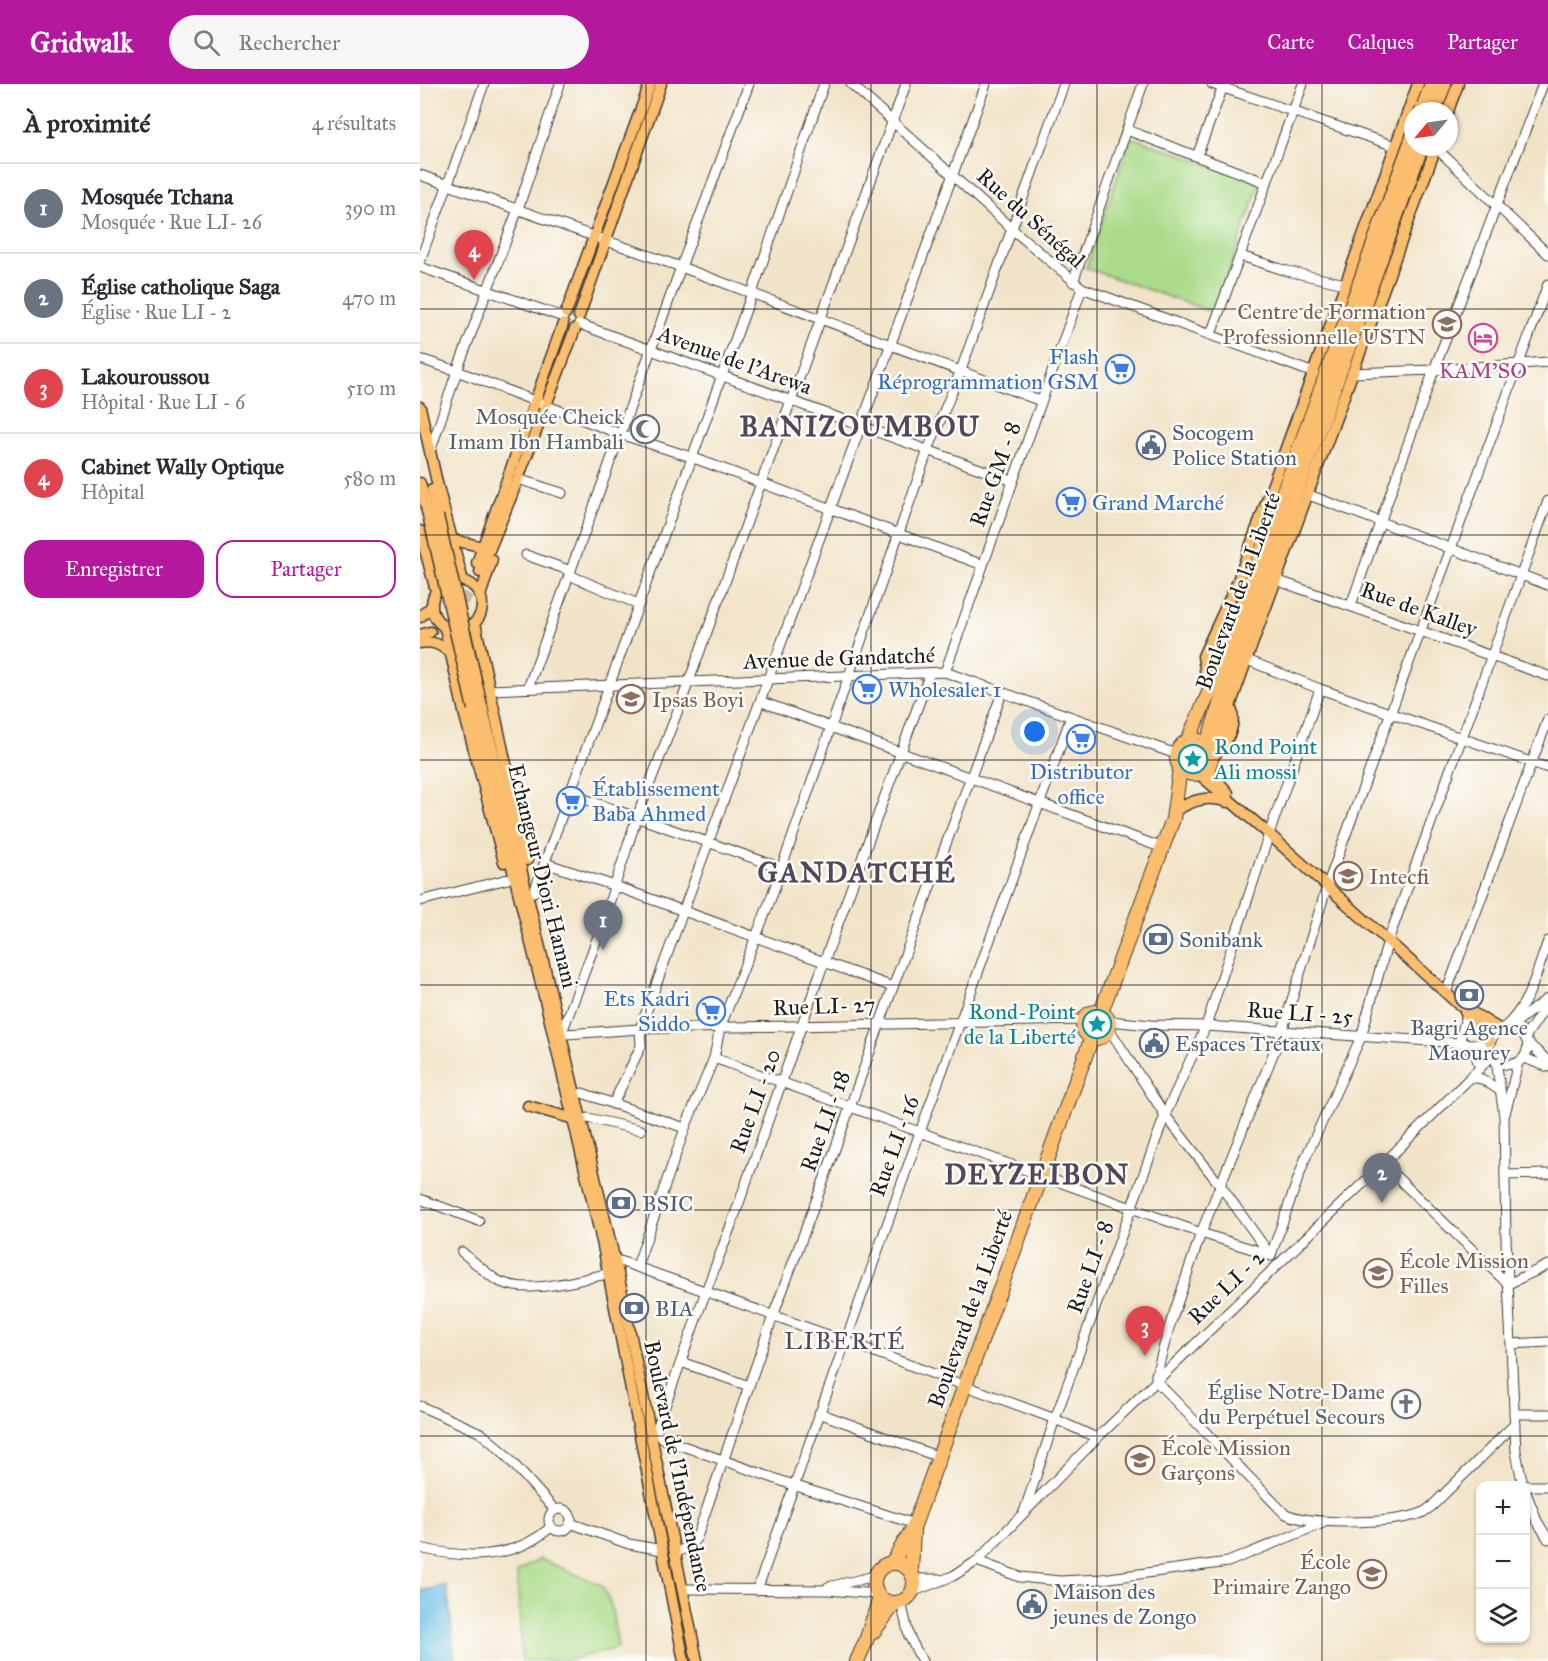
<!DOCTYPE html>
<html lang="fr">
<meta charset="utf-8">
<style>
:root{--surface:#fff;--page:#f7f7f7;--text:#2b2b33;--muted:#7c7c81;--line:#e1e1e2;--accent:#b5179e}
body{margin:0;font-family:"IM FELL Great Primer",serif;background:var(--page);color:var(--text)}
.controls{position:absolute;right:18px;bottom:18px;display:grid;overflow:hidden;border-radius:12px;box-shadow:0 2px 4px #0004}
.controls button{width:54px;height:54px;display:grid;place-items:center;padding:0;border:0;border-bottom:2px solid var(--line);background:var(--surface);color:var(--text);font:30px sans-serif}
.compass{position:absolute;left:984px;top:18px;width:54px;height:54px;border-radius:50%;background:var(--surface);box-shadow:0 2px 4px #0004;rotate:241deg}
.you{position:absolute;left:615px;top:648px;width:21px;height:21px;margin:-15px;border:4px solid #fff;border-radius:50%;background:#1a73e8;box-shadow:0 0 0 9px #1a73e833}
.badge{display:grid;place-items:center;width:39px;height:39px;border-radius:50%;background:var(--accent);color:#fff;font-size:20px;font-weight:700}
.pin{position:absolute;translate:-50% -50px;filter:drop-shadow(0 2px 3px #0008)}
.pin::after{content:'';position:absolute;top:32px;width:21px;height:18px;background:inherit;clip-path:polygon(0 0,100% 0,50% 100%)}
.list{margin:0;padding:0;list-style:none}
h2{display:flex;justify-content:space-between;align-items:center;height:78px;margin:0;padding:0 24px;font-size:26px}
h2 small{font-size:20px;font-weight:400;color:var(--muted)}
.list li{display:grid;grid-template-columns:39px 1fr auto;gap:18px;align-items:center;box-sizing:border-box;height:90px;padding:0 24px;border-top:2px solid var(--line)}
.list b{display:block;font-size:22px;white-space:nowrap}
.list p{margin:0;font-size:20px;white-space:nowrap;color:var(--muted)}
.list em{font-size:20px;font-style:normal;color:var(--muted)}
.actions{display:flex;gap:12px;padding:18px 24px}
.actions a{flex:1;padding:14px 0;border:2px solid var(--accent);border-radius:18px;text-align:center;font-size:21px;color:var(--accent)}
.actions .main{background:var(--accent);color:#fff}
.icon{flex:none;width:33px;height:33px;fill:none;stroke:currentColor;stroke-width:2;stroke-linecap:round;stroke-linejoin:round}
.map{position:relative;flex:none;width:1128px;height:1577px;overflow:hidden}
header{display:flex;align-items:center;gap:36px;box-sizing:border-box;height:84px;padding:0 30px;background:var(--accent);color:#fff}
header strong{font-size:28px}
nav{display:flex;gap:33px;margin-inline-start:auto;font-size:21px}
.search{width:420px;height:54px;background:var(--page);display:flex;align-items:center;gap:15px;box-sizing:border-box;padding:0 21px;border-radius:33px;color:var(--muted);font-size:22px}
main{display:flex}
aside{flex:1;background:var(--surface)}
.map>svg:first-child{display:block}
.green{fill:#aadb8a;stroke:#637c53;stroke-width:1.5}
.water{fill:#68bee5;stroke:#426d80;stroke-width:1.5}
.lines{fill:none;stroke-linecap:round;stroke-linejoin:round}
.major-tunnel{stroke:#c6bba5;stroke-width:10;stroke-dasharray:10 5;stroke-linecap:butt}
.minor-casing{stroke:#3c3a36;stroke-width:11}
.major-casing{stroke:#3c3a36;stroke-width:13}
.highway-casing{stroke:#3c3a36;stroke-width:16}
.minor{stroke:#fff;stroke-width:9}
.major{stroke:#fbbd6e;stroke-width:10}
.highway{stroke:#fbbd6e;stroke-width:14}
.major-bridge-casing{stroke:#3c3a36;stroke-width:13;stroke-linecap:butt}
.major-bridge{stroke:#fbbd6e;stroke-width:10}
.grid{fill:none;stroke:#1c1c1c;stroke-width:1.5;stroke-opacity:0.55}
.labels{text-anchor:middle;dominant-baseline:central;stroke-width:5;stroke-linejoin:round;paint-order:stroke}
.street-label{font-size:22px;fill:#1c1c1c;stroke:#fdfcf7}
.education-label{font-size:22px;fill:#785e54;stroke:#fdfcf7;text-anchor:start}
.shop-label{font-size:22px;fill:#366cbe;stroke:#fdfcf7;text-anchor:start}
.hotel-label{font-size:22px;fill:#b23c85;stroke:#fdfcf7}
.worship-label{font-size:22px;fill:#5b616d;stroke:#fdfcf7;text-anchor:end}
.service-label{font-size:22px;fill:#4e5e75;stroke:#fdfcf7;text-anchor:start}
.culture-label{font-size:22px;fill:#0d838f;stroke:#fdfcf7;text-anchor:start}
.neighbourhood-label{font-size:24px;letter-spacing:1.5px;fill:#50485a;stroke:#fdfcf7}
.district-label{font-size:28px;font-weight:bold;letter-spacing:1.5px;fill:#50485a;stroke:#fdfcf7}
</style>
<header>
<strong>Gridwalk</strong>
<div class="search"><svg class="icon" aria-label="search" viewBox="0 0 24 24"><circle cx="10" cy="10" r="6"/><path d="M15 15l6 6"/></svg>Rechercher</div>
<nav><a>Carte</a><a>Calques</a><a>Partager</a></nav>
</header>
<main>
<aside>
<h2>À proximité<small>4 résultats</small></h2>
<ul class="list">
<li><span class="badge" style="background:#6b7280">1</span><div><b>Mosquée Tchana</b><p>Mosquée · Rue LI- 26</p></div><em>390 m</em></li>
<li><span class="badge" style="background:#6b7280">2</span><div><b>Église catholique Saga</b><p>Église · Rue LI - 2</p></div><em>470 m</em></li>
<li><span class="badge" style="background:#e0444e">3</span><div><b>Lakouroussou</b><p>Hôpital · Rue LI - 6</p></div><em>510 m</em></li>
<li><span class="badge" style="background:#e0444e">4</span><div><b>Cabinet Wally Optique</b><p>Hôpital</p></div><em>580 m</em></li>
</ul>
<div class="actions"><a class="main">Enregistrer</a><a>Partager</a></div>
</aside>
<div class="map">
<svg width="1128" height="1577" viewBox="0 0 1128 1577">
<rect width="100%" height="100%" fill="#fdfcf7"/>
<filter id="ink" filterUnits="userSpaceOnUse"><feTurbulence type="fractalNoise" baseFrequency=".0167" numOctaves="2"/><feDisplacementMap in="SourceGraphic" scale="12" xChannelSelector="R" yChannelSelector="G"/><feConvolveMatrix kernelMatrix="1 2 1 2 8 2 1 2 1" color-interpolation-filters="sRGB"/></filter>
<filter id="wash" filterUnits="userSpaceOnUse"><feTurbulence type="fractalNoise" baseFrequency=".008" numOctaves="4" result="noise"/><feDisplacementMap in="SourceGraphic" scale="24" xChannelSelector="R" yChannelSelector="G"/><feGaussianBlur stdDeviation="1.35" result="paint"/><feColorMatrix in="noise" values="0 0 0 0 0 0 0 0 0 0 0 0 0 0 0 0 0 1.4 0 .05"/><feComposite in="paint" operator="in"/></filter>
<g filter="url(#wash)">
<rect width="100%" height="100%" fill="#f1e3c7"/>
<g class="green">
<polygon points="711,53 840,98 795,229 666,184"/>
<polygon points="120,1475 182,1501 191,1521 198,1564 145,1577 102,1577 97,1488"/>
</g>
<polygon class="water" points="27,1501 35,1577 0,1577 0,1507"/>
</g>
<g filter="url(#ink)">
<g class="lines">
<path class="major-tunnel" d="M 10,548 C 38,531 46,516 60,488"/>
<g class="minor-casing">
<g id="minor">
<polyline points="431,0 592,145 662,204 894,289"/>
<polyline points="792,0 975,62"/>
<polyline points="707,46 847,99"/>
<polyline points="1015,63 1128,170"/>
<polyline points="777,72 804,0"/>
<polyline points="0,91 261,183 621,317"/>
<polyline points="821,172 867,187 925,200"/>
<polyline points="0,177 64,0"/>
<polyline points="0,183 143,233"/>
<polyline points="653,198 723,0"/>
<polyline points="159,240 593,397"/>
<polyline points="791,250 883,0"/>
<polyline points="0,275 37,287 200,350 271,373 563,481"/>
<polyline points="932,289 1014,286 1128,278"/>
<polyline points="10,368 37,287 98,125 140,0"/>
<polyline points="98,395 142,409"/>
<polyline points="889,411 1128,501"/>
<polyline points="106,471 151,487"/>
<polyline points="149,491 218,520"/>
<polyline points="856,496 1128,592"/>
<polyline points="931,521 1014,286 1123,0"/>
<polyline points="827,576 900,605 1128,684"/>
<polyline points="525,588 662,204"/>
<polyline points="108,604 261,183 329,0"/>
<polyline points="69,606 525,588 756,670"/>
<polyline points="342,618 743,764"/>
<polyline points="150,710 362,784"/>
<polyline points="125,779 195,802 473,903"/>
<polyline points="114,808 332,209 404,0"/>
<polyline points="0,817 88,795"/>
<polyline points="1026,909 1128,635"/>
<polyline points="689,937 731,941 786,942 1069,961"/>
<polyline points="1094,940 1128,914"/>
<path d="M 1086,942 C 1110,920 1117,887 1128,857"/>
<polyline points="144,943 181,844 217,733 268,600 486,0"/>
<polyline points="689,945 745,1031 800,1101 851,1172"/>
<polyline points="146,950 220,945 664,936"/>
<polyline points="1106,952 1128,919"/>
<polyline points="1039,959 1047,930"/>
<polyline points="1108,959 1128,977"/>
<polyline points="1045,960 1056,972 1060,984"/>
<polyline points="294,974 781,1149 851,1171 885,1075 941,953 968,857 1128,417"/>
<polyline points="1104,974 1128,983"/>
<path d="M 1076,976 C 1091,986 1108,978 1108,959 L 1102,948 L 1098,944 L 1086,942 L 1075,948 L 1069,961 L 1070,967 L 1076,976 L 1084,1032 L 1086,1155 L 1096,1368 L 1103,1402"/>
<polyline points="1050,993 1062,995 1079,1006"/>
<polyline points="162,1009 265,1044"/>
<path d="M 193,1020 L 221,962 L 220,945 C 337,631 450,315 566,0"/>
<polyline points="1085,1030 1098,979"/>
<polyline points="168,1034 221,1046"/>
<polyline points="963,1080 1088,1200"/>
<polyline points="1085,1091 1128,1090"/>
<polyline points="0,1115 59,1137"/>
<path d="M 42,1168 C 53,1177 64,1187 75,1195 C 104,1213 156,1196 187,1190"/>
<polyline points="200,1177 425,1257 635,1335 677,1354"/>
<polyline points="217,1182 265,1044 294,974 300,944 350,817 508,366 541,286 644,0"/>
<polyline points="1088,1200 1128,1181"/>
<polyline points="1092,1260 1128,1258"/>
<polyline points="261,1278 329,1302"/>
<polyline points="0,1322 61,1349 81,1366 135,1426"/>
<polyline points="399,1329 519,1373"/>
<polyline points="1094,1330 1128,1330"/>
<path d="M 1095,1340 L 1012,1422 C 1007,1426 1002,1430 996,1431 C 968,1439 889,1442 864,1429 L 736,1297 L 736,1291 L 748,1247 L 781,1149 L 862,948 L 907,802 L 1128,200"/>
<polyline points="232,1346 246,1356 373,1401 495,1440"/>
<polyline points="235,1350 286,1207 313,1136 404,878 510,589"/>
<polyline points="1106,1402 1128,1402"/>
<polyline points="1106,1408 1117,1437 1128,1455"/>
<circle cx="140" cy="1436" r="11"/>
<polyline points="604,1428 635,1335 745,1031 786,942 849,750 900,605"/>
<polyline points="150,1439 209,1460 242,1466"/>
<path d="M 0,1464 C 46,1475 94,1476 131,1443"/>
<polyline points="256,1469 271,1461 277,1453 353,1232 405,1093 473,903 582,609"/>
<polyline points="557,1477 600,1493 640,1497 682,1495 808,1478 903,1439"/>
<polyline points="494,1495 519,1495"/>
<polyline points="408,1503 455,1492"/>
<polyline points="264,1505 408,1506 457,1510"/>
<polyline points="337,1506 500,1048 651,633"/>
<polyline points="492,1508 533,1492 557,1477 677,1354 963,1080 1072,972"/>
<polyline points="481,1518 489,1552 502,1577"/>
</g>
</g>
<g class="major-casing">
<g id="major">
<polyline points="1028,27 1038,0"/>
<polyline points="146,229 230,0"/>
<polyline points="159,232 241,0"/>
<polyline points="0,323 18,403 43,497"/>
<polyline points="0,399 9,435"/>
<polyline points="12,406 18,432"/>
<polyline points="0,447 16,507"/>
<polyline points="34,456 59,462"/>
<polyline points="57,479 143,240"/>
<polyline points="60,488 91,413 155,245"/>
<circle cx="37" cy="521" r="25"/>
<polyline points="60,512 72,476"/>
<polyline points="0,533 11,523"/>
<polyline points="55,539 107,776"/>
<polyline points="25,544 45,632 84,778"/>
<polyline points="0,551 10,548"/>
<path d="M 0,559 C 12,556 20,561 30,568"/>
<polyline points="789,610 783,572 817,499 829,466 998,0"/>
<polyline points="62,622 199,1194 277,1577"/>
<polyline points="53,625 126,920 183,1162 264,1577"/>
<path d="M 789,665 C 805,649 805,637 812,617 C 823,586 834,554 846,523 C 903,370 959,216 1016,63"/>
<path d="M 791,675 C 804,661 816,648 812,627"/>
<polyline points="787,684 808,709"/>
<polyline points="779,690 849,750 1026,909 1037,919 1079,945"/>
<path d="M 760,724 C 775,715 790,711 807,718"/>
<polyline points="1045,928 1070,957"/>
<polyline points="108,1022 147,1033"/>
</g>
</g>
<g class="highway-casing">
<g id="highway">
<polyline points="1002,27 1012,0"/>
<polyline points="1014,27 1024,0"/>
<circle cx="774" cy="673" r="17"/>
<polyline points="768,656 796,593 993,53"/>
<polyline points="787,661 807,598 1001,63"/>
<circle cx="676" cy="941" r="13"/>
<polyline points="681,928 753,735 760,684"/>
<circle cx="474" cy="1499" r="20"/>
<polyline points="472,1479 493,1444 672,953"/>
<polyline points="491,1488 493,1446"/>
<polyline points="453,1548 475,1519"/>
<polyline points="437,1577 446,1557 460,1514"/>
</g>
</g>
<use href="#minor" class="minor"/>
<use href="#major" class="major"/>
<use href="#highway" class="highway"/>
<g class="major-bridge-casing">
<g id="major-bridge">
<polyline points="18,432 62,622"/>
<polyline points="9,435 53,625"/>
</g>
</g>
<use href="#major-bridge" class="major-bridge"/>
</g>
</g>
<path class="grid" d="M 226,0 L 226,1577M 451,0 L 451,1577M 677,0 L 677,1577M 902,0 L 902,1577M 0,225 L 1128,225M 0,451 L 1128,451M 0,676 L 1128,676M 0,901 L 1128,901M 0,1126 L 1128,1126M 0,1352 L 1128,1352"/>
<defs>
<g id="university-ring" transform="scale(1.5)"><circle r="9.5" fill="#fdfcf7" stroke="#8d6e63" stroke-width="1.5"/><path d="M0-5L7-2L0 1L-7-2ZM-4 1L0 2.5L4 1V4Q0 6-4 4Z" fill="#8d6e63"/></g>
<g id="hotel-ring" transform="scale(1.5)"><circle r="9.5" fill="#fdfcf7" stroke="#d1479c" stroke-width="1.5"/><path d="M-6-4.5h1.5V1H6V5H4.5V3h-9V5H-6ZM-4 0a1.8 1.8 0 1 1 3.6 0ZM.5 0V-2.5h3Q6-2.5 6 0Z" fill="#d1479c"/></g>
<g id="supermarket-ring" transform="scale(1.5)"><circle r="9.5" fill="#fdfcf7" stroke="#3f7fe0" stroke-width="1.5"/><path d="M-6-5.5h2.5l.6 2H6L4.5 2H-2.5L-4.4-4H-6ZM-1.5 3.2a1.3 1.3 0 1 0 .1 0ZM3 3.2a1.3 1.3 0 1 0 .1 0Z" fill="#3f7fe0"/></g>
<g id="mosque-ring" transform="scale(1.5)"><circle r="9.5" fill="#fdfcf7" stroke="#6b7280" stroke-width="1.5"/><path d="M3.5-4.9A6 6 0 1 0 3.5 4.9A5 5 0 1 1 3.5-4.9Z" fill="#6b7280"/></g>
<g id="civic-ring" transform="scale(1.5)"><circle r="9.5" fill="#fdfcf7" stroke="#5c6f8a" stroke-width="1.5"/><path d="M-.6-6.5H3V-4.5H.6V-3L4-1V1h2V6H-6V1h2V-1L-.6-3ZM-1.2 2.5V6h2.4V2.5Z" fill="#5c6f8a"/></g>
<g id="sight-ring" transform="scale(1.5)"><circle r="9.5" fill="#fdfcf7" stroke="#0f9aa8" stroke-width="1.5"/><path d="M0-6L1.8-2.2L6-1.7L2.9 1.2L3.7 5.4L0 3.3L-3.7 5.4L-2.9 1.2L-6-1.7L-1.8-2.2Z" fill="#0f9aa8"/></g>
<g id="bank-ring" transform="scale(1.5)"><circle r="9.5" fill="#fdfcf7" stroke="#5c6f8a" stroke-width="1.5"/><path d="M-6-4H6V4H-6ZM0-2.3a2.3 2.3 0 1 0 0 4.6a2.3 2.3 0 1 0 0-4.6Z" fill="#5c6f8a"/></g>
<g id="school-ring" transform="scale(1.5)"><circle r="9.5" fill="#fdfcf7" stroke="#8d6e63" stroke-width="1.5"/><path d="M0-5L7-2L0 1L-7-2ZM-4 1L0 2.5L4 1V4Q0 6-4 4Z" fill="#8d6e63"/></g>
<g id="church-ring" transform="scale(1.5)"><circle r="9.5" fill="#fdfcf7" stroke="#6b7280" stroke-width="1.5"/><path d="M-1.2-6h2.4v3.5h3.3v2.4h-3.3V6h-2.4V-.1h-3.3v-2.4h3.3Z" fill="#6b7280"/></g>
</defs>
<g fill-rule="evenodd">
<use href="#university-ring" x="1027" y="240"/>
<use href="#hotel-ring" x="1063" y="254"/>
<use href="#supermarket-ring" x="700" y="285"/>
<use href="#mosque-ring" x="225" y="345"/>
<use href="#civic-ring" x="731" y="361"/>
<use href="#supermarket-ring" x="651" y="418"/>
<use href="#supermarket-ring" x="447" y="605"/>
<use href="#university-ring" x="211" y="615"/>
<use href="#supermarket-ring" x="661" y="655"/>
<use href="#sight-ring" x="773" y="675"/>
<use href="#supermarket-ring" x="151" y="717"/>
<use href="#university-ring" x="928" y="792"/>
<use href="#bank-ring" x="738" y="855"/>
<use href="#bank-ring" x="1049" y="911"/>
<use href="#supermarket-ring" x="291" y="927"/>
<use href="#sight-ring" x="677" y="940"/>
<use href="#civic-ring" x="734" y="959"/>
<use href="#bank-ring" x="201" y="1119"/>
<use href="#school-ring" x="958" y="1189"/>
<use href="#bank-ring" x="214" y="1224"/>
<use href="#church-ring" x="986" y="1320"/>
<use href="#school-ring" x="720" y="1376"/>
<use href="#school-ring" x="952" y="1490"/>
<use href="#civic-ring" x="612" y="1520"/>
</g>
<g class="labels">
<g class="street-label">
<text transform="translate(611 134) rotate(42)">Rue du Sénégal</text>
<text transform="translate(315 276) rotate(20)">Avenue de l'Arewa</text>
<text transform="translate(575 390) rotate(-70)">Rue GM - 8</text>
<text transform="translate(818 507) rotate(-70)">Boulevard de la Liberté</text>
<text transform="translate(999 525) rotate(20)">Rue de Kalley</text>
<text transform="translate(419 574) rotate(-2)">Avenue de Gandatché</text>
<text transform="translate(123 792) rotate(76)">Echangeur Diori Hamani</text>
<text transform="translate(404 922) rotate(-2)">Rue LI- 27</text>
<text transform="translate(880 929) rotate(4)">Rue LI - 25</text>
<text transform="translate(335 1017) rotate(-70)">Rue LI - 20</text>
<text transform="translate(405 1037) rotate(-70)">Rue LI - 18</text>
<text transform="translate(474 1062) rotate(-70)">Rue LI - 16</text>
<text transform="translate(670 1183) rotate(-70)">Rue LI - 8</text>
<text transform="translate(806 1203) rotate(-44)">Rue LI - 2</text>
<text transform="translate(550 1225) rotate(-70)">Boulevard de la Liberté</text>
<text transform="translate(258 1382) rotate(78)">Boulevard de l'Indépendance</text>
</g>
<g class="education-label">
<text x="1006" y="227" text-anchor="end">Centre de Formation<tspan x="1006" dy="25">Professionnelle USTN</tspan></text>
<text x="232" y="615">Ipsas Boyi</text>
<text x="949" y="792">Intecfi</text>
<text x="979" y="1176">École Mission<tspan x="979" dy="25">Filles</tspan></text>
<text x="741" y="1363">École Mission<tspan x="741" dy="25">Garçons</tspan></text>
<text x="931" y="1477" text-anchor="end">École<tspan x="931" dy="25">Primaire Zango</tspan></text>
</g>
<g class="shop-label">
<text x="679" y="272" text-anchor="end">Flash<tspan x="679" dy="25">Réprogrammation GSM</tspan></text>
<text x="672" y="418">Grand Marché</text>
<text x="468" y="605">Wholesaler 1</text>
<text x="661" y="687" text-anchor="middle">Distributor<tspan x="661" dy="25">office</tspan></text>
<text x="172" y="704">Établissement<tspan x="172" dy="25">Baba Ahmed</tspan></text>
<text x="270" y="914" text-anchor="end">Ets Kadri<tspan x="270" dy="25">Siddo</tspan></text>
</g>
<g class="hotel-label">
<text x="1063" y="286">KAM'SO</text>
</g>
<g class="worship-label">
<text x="204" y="332">Mosquée Cheick<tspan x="204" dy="25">Imam Ibn Hambali</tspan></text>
<text x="965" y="1307">Église Notre-Dame<tspan x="965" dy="25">du Perpétuel Secours</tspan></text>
</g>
<g class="service-label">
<text x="752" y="348">Socogem<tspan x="752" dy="25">Police Station</tspan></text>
<text x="759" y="855">Sonibank</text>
<text x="1049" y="943" text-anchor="middle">Bagri Agence<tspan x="1049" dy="25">Maourey</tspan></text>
<text x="755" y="959">Espaces Trétaux</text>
<text x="222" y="1119">BSIC</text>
<text x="235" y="1224">BIA</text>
<text x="633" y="1507">Maison des<tspan x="633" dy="25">jeunes de Zongo</tspan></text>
</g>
<g class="culture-label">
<text x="794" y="662">Rond Point<tspan x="794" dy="25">Ali mossi</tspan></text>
<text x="656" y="927" text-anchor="end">Rond-Point<tspan x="656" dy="25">de la Liberté</tspan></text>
</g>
<g class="neighbourhood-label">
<text x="425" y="1257">LIBERTÉ</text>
</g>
<g class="district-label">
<text x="440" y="342">BANIZOUMBOU</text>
<text x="437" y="788">GANDATCHÉ</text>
<text x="617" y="1090">DEYZEIBON</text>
</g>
</g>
</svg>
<div class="controls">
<button>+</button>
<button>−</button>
<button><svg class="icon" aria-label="layers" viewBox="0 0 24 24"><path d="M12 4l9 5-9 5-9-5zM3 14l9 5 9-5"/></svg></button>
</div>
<svg class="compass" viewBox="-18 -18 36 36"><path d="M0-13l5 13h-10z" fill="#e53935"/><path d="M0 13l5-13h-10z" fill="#7c7c81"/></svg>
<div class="you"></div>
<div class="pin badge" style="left:183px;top:866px;background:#6b7280">1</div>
<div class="pin badge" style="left:962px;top:1119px;background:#6b7280">2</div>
<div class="pin badge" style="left:725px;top:1272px;background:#e0444e">3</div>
<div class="pin badge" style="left:54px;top:196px;background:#e0444e">4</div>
</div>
</main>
